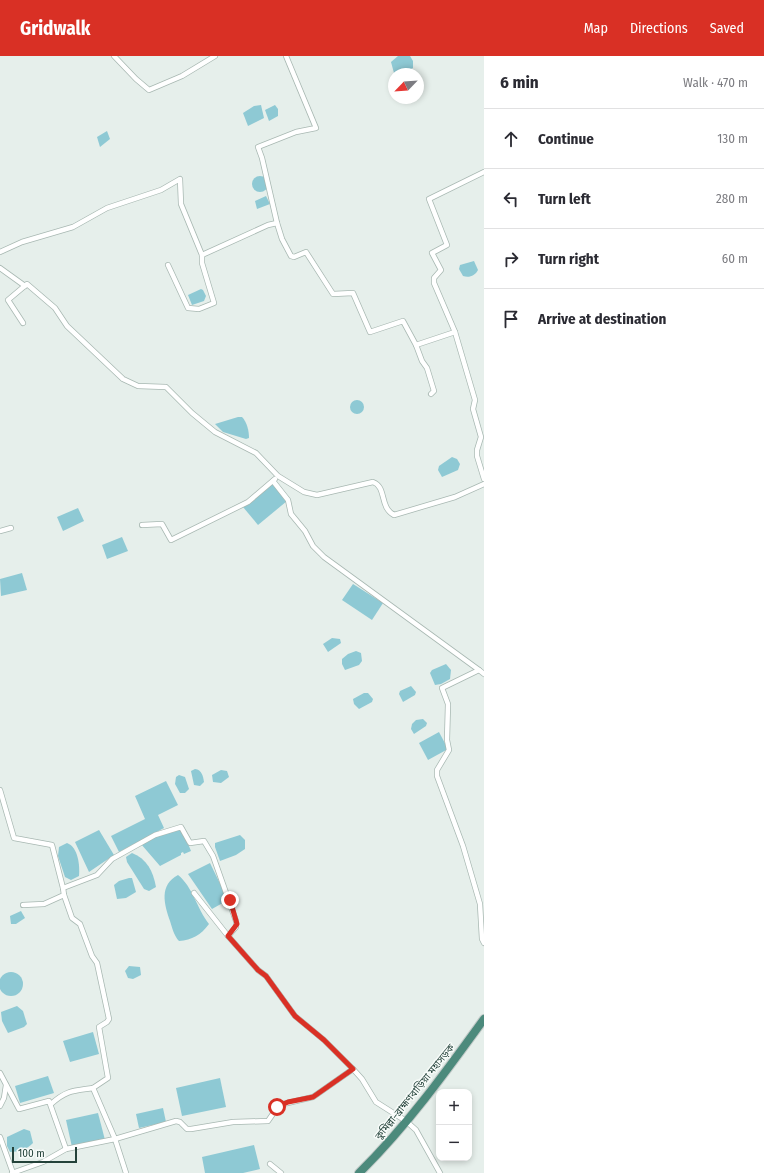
<!DOCTYPE html>
<meta charset="utf-8">
<style>
:root{--surface:#fff;--page:#f2f2f3;--text:#2b2b33;--muted:#7c7c81;--line:#e1e1e2;--accent:#d93025}
body{margin:0;font-family:"Fira Sans Condensed","Noto Sans Bengali",sans-serif;background:var(--page);color:var(--text)}
.controls{position:absolute;right:12px;bottom:12px;display:grid;overflow:hidden;border-radius:8px;box-shadow:0 2px 6px #0003}
.controls button{width:36px;height:36px;display:grid;place-items:center;padding:0;border:0;border-bottom:1px solid var(--line);background:var(--surface);color:var(--text);font:20px sans-serif}
.compass{position:absolute;left:388px;top:12px;width:36px;height:36px;border-radius:50%;background:var(--surface);box-shadow:0 2px 6px #0003;rotate:245deg}
.scale{position:absolute;left:12px;bottom:10px;width:65px;box-sizing:border-box;padding-left:4px;border:2px solid #24423a;border-top:0;font-size:11px;line-height:14px;white-space:nowrap;color:#24423a;-webkit-text-stroke:3px #f7fbf9;paint-order:stroke}
.stop{position:absolute;width:12px;height:12px;margin:-9px;border:3px solid #d93025;border-radius:50%;background:#fff}
.stop.end{background:#d93025;border-color:#fff;box-shadow:0 1px 4px #0008}
.list{margin:0;padding:0;list-style:none}
h2{display:flex;justify-content:space-between;align-items:center;height:52px;margin:0;padding:0 16px;font-size:17px}
h2 small{font-size:13px;font-weight:400;color:var(--muted)}
.list li{display:grid;grid-template-columns:26px 1fr auto;gap:12px;align-items:center;box-sizing:border-box;height:60px;padding:0 16px;border-top:1px solid var(--line)}
.list b{display:block;font-size:15px;white-space:nowrap}
.list em{font-size:13px;font-style:normal;color:var(--muted)}
.icon{flex:none;width:22px;height:22px;fill:none;stroke:currentColor;stroke-width:2;stroke-linecap:round;stroke-linejoin:round}
.map{position:relative;flex:none;width:484px;height:1117px;overflow:hidden}
header{display:flex;align-items:center;gap:24px;box-sizing:border-box;height:56px;padding:0 20px;background:var(--accent);color:#fff}
header strong{font-size:19px}
nav{display:flex;gap:22px;margin-inline-start:auto;font-size:14px}
main{display:flex}
aside{flex:1;background:var(--surface)}
.map>svg:first-child{display:block}
.water{fill:#8ec9d4}
.lines{fill:none;stroke-linecap:round;stroke-linejoin:round}
.minor-casing{stroke:#a8b8b2;stroke-width:6}
.trunk-casing{stroke:#c2cac8;stroke-width:10}
.minor{stroke:#fff;stroke-width:4.5}
.trunk{stroke:#4c8a7c;stroke-width:8}
.route{stroke:#d93025;stroke-width:5}
.labels{text-anchor:middle;dominant-baseline:central;stroke-width:3;stroke-linejoin:round;paint-order:stroke}
.street-label{font-size:10px;fill:#24423a;stroke:#f7fbf9}
</style>
<header>
<strong>Gridwalk</strong>
<nav><a>Map</a><a>Directions</a><a>Saved</a></nav>
</header>
<main>
<div class="map">
<svg width="484" height="1117" viewBox="0 0 484 1117">
<rect width="100%" height="100%" fill="#e6efeb"/>
<g class="water">
<polygon points="398,0 410,0 413,5 413,12 402,17 394,17 391,6"/>
<polygon points="261,49 264,62 248,70 243,57 254,50"/>
<polygon points="275,49 278,53 278,60 269,65 265,54"/>
<polygon points="107,75 110,83 100,91 97,81"/>
<circle cx="260" cy="128" r="8"/>
<polygon points="266,140 270,148 257,153 255,145"/>
<path d="M 474,205 L 478,214 C 475,220 469,222 463,220 L 459,213 L 460,209 Z"/>
<polygon points="201,233 203,234 206,240 204,245 192,249 188,239"/>
<circle cx="357" cy="351" r="7"/>
<path d="M 238,361 L 242,361 C 247,366 249,375 249,382 L 246,383 L 223,376 L 215,368 Z"/>
<polygon points="452,401 457,403 460,408 458,414 442,421 438,414 439,410"/>
<polygon points="272,427 287,445 258,469 243,451"/>
<polygon points="78,452 84,465 63,475 57,461"/>
<polygon points="122,481 128,495 107,503 102,489"/>
<polygon points="22,517 27,534 1,540 0,523"/>
<polygon points="353,528 383,547 372,564 342,544"/>
<polygon points="332,582 340,583 341,587 328,596 323,588"/>
<polygon points="356,595 361,597 362,605 359,609 345,614 342,608 342,603 348,598"/>
<polygon points="446,608 451,614 450,623 441,628 435,629 430,617 432,614"/>
<polygon points="411,630 416,636 415,639 403,646 399,638 400,635"/>
<polygon points="364,637 368,637 373,643 372,646 359,653 354,648 353,643"/>
<polygon points="423,663 427,667 426,670 414,678 411,673 412,668 416,664"/>
<polygon points="439,676 448,693 428,704 419,687"/>
<path d="M 195,713 C 202,714 203,720 204,726 L 200,730 L 194,729 L 191,715 Z"/>
<polygon points="221,714 227,715 229,721 221,727 213,726 212,719"/>
<polygon points="179,719 185,721 189,733 185,737 180,737 175,728 176,721"/>
<polygon points="166,725 178,749 158,759 164,772 119,796 111,780 145,763 135,740"/>
<polygon points="182,773 191,795 184,798 183,796 181,797 181,799 160,810 141,788 155,780"/>
<polygon points="99,774 114,799 89,816 75,786"/>
<polygon points="240,779 245,784 245,793 236,799 220,805 215,791 215,787"/>
<path d="M 67,787 C 78,791 80,809 79,820 L 71,824 L 65,821 L 58,800 L 59,791 Z"/>
<path d="M 132,797 C 147,803 153,815 156,831 L 149,835 L 144,833 L 127,806 L 126,801 Z"/>
<polygon points="210,807 228,844 212,853 188,818"/>
<path d="M 178,819 C 193,831 197,853 209,868 C 201,879 192,884 179,885 C 174,880 172,871 170,865 C 164,848 159,829 178,819 Z"/>
<polygon points="129,822 132,822 136,836 126,842 117,843 114,829 119,825"/>
<polygon points="21,855 25,862 16,868 11,868 10,860"/>
<polygon points="129,910 140,911 141,919 133,923 128,922 125,915"/>
<circle cx="11" cy="928" r="12"/>
<polygon points="17,950 23,955 27,968 24,971 8,977 2,965 1,956"/>
<polygon points="93,976 99,998 70,1006 63,985"/>
<polygon points="48,1020 54,1037 20,1047 15,1030"/>
<polygon points="220,1022 226,1051 182,1060 176,1032"/>
<polygon points="163,1052 166,1066 139,1072 136,1058"/>
<polygon points="98,1057 105,1084 72,1091 66,1064"/>
<path d="M 24,1073 L 30,1075 L 33,1087 C 28,1093 17,1096 10,1096 L 7,1090 L 7,1081 Z"/>
<polygon points="254,1089 260,1113 243,1117 205,1117 202,1101"/>
</g>
<g class="lines">
<g class="minor-casing">
<g id="minor">
<polyline points="114,0 136,23 149,34 182,20 215,0"/>
<polyline points="286,0 316,72 296,76 258,91 262,102 277,167 282,183 291,200 294,201 306,196 333,238 353,237 370,276 403,265 416,289 455,276"/>
<polyline points="484,116 429,143 447,189 432,197 441,214 434,222 434,227 455,276 475,344 473,353 481,381 477,394 477,400 484,423"/>
<polyline points="0,196 22,186 73,171 107,152 161,134 180,123 181,148 202,199 268,169 277,167"/>
<polyline points="168,209 188,252 199,253 214,247 202,207 202,199"/>
<polyline points="0,212 25,230"/>
<path d="M 23,267 L 8,244 L 27,228 L 55,252 L 67,270 L 123,323 L 138,330 L 166,331 L 192,357 L 215,376 L 256,397 L 278,420 L 304,436 L 317,439 L 373,426 C 387,431 379,451 394,459 L 455,441 L 484,428"/>
<polyline points="416,289 422,305 427,312 434,335 431,338"/>
<polyline points="273,425 288,444 291,458 305,475 313,490 324,501 479,614"/>
<polyline points="142,469 162,468 171,484 248,446 275,423"/>
<polyline points="0,475 11,472"/>
<polyline points="484,618 479,614 442,632 448,648 447,684 449,694 437,714 437,720 463,790 480,848 482,883 484,887"/>
<polyline points="0,734 14,782 52,789 63,832"/>
<polyline points="194,837 228,880 258,914 266,920 295,960 324,984 353,1013 362,1023 376,1046 406,1065 416,1074 440,1117"/>
<polyline points="64,839 72,862 80,868 92,900 97,907 109,963 107,966 99,971 108,1022 93,1032 115,1083 176,1065 180,1066 187,1073 191,1073 233,1066 268,1065 279,1049 313,1041 353,1013"/>
<polyline points="23,849 44,848 64,839 63,832 97,819 112,803 155,779 181,771 190,787 204,785 213,800 236,865 236,871 228,880"/>
<polyline points="0,1017 19,1053 49,1045 66,1093 115,1083 126,1117"/>
<path d="M 51,1048 C 67,1034 73,1035 93,1032"/>
<polyline points="0,1050 4,1042 6,1029"/>
<polyline points="0,1081 13,1117"/>
<polyline points="270,1108 281,1117"/>
<polyline points="12,1117 43,1106 66,1093"/>
</g>
</g>
<g class="trunk-casing">
<path id="trunk" d="M 359,1117 C 406,1071 445,1017 484,963"/>
</g>
<use href="#minor" class="minor"/>
<use href="#trunk" class="trunk"/>
</g>
<g class="lines">
<polyline class="route" points="230,844 237,868 228,880 258,914 266,920 295,960 324,984 353,1013 313,1041 288,1046 277,1051"/>
</g>
<g class="labels">
<g class="street-label">
<text transform="translate(415 1036) rotate(-51)">কুমিল্লা–ব্রাহ্মণবাড়িয়া মহাসড়ক</text>
</g>
</g>
</svg>
<div class="controls">
<button>+</button>
<button>−</button>
</div>
<svg class="compass" viewBox="-18 -18 36 36"><path d="M0-13l5 13h-10z" fill="#e53935"/><path d="M0 13l5-13h-10z" fill="#7c7c81"/></svg>
<div class="scale">100 m</div>
<div class="stop" style="left:277px;top:1051px"></div>
<div class="stop end" style="left:230px;top:844px"></div>
</div>
<aside>
<h2>6 min<small>Walk · 470 m</small></h2>
<ul class="list">
<li><svg class="icon" aria-label="ahead" viewBox="0 0 24 24"><path d="M12 20V5M6 11l6-6 6 6"/></svg><div><b>Continue</b></div><em>130 m</em></li>
<li><svg class="icon" aria-label="left" viewBox="0 0 24 24"><path d="M17 20v-9H6M10 6l-5 5 5 5"/></svg><div><b>Turn left</b></div><em>280 m</em></li>
<li><svg class="icon" aria-label="right" viewBox="0 0 24 24"><path d="M7 20v-9h11M14 6l5 5-5 5"/></svg><div><b>Turn right</b></div><em>60 m</em></li>
<li><svg class="icon" aria-label="arrive" viewBox="0 0 24 24"><path d="M6 21V4h12l-3 4 3 4H6"/></svg><div><b>Arrive at destination</b></div></li>
</ul>
</aside>
</main>
